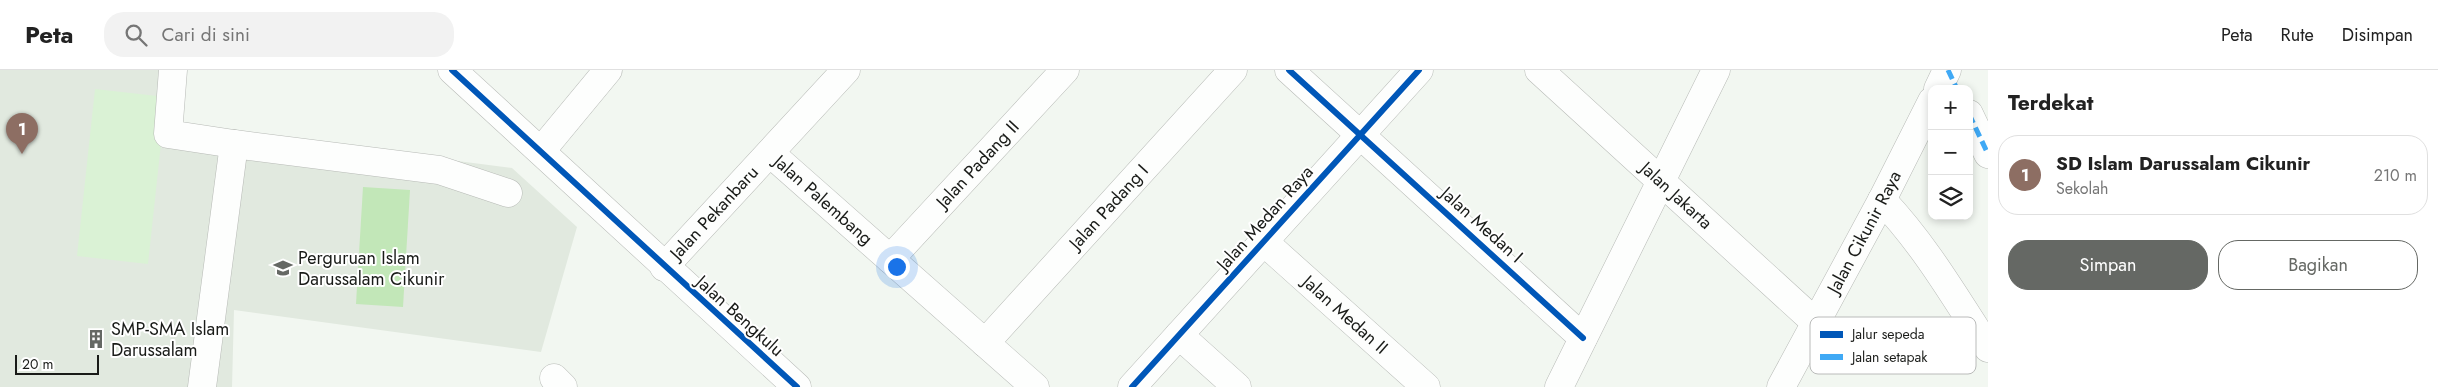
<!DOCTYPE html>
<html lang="id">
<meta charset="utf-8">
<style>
:root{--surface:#fff;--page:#f2f2f2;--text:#222;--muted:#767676;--line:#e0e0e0;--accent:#656864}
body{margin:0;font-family:Jost,sans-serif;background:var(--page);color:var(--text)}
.controls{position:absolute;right:15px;top:15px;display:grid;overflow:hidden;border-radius:10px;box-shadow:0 2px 8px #0003}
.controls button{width:45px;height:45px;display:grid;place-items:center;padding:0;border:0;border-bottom:1px solid var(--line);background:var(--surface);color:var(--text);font:25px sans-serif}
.scale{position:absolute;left:15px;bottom:12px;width:84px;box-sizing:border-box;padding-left:5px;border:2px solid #191b18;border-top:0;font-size:14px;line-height:18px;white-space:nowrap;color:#191b18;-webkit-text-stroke:4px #fff;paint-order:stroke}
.you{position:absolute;left:896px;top:196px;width:18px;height:18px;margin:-12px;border:4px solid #fff;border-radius:50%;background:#1a73e8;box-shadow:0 0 0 8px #1a73e833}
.badge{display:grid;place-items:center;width:32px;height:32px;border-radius:50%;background:var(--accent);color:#fff;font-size:16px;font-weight:700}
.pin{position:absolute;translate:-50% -41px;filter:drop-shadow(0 1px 2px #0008)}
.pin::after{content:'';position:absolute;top:26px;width:18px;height:15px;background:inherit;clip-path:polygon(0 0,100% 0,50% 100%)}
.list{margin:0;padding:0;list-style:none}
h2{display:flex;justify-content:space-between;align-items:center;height:65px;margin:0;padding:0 20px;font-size:21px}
h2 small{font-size:16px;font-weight:400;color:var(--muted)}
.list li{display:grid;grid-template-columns:32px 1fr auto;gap:15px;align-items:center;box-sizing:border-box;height:80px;margin:0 10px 10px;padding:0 10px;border:1px solid var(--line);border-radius:20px}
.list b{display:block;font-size:19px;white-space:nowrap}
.list p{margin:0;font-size:16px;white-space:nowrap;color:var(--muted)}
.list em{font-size:16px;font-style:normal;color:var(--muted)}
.actions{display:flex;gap:10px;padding:15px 20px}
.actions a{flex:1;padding:11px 0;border:1px solid var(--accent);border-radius:20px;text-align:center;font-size:18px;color:var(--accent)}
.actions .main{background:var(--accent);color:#fff}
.icon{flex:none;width:28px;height:28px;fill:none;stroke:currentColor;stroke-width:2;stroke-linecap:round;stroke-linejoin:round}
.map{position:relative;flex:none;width:1988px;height:317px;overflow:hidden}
header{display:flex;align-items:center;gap:30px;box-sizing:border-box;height:70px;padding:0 25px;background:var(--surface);border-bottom:1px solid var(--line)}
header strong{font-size:24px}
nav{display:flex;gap:28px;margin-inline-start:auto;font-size:18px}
.search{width:350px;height:45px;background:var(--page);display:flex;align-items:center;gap:12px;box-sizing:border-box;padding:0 18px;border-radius:20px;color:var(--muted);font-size:19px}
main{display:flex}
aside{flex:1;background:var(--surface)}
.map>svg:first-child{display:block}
.built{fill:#e1e9df}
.green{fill:#daf2d5}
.water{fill:#c2e7b8}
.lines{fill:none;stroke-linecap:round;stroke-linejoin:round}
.minor-casing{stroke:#b7bab6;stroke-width:29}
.minor{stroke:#fdfefd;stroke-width:28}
.quiet{stroke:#3fa9f5;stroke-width:5;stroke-dasharray:10 5;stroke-linecap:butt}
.cycleway-casing{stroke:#fff;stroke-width:9}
.cycleway{stroke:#0057b8;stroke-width:6}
.labels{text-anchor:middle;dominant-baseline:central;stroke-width:4;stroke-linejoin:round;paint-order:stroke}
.street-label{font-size:18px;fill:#191b18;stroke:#fff}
.poi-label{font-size:18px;fill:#191b18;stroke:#fff;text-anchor:start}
.key{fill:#fff;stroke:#babbba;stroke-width:1}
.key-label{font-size:14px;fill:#191b18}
</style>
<header>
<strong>Peta</strong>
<div class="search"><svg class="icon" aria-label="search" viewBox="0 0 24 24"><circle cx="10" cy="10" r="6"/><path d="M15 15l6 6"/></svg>Cari di sini</div>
<nav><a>Peta</a><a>Rute</a><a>Disimpan</a></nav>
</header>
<main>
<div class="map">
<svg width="1988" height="317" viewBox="0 0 1988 317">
<rect width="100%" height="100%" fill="#f2f7f1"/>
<polygon class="built" points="0,0 176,0 171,54 512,98 577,157 541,282 234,240 232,317 0,317"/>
<polygon class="green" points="95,19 166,27 148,194 77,186"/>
<polygon class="water" points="363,117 410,120 403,237 356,234"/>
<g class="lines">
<g class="minor-casing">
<g id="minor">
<polyline points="173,0 168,64 234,74"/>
<polyline points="452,0 797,317"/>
<polyline points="1289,0 1583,268"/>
<path id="s1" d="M 1539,0 L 1815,252"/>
<polyline points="1938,19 1947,0"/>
<polyline points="1969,44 1988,84"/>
<polyline points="541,81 608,0"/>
<path id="s2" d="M 770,83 L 1035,317"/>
<path d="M 1882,130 C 1924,174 1955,227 1988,278"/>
<path id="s3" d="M 1264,172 L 1426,317"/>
<path id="s4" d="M 890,189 L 1065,0"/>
<path id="s5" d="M 664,197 L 846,0"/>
<polyline points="1179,265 1237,317"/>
<path id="s6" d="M 985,273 L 1233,0"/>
<polyline points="554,308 563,317"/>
<polyline points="202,317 234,74 439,100 508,123"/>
<polyline points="1132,317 1419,0"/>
<polyline points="1559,317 1716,0"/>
<path id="s7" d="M 1781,317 L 1882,130 L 1932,31"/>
</g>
</g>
<use href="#minor" class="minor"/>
<g class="quiet">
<polyline points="1948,0 1957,19"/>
<polyline points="1969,44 1988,84"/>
</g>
<g class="cycleway-casing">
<g id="cycleway">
<polyline points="452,0 797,317"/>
<polyline points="1289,0 1583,268"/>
<polyline points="1132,317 1419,0"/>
</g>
</g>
<use href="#cycleway" class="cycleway"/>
</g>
<defs>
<g id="school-bare" transform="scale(1.5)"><path d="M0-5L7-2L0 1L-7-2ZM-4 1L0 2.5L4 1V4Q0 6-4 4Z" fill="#656864" stroke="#fff" stroke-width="2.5" paint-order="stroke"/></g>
<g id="building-bare" transform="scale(1.5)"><path d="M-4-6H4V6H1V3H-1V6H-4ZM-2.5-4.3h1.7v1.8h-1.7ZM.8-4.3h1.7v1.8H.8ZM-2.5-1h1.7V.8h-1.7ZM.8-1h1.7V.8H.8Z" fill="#656864" stroke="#fff" stroke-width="2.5" paint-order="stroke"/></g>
</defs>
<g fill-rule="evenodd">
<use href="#school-bare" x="283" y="198"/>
<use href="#building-bare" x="96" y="269"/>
</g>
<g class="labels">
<g class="street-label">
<text stroke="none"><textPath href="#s4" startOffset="129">Jalan Padang II</textPath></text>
<text stroke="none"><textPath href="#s1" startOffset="186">Jalan Jakarta</textPath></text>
<text stroke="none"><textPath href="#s2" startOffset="71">Jalan Palembang</textPath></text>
<text stroke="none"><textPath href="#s6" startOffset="184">Jalan Padang I</textPath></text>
<text stroke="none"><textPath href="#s5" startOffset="74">Jalan Pekanbaru</textPath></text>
<text transform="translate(1265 148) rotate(-48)">Jalan Medan Raya</text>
<text transform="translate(1482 155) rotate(42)">Jalan Medan I</text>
<text stroke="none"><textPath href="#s7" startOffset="176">Jalan Cikunir Raya</textPath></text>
<text stroke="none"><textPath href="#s3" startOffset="109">Jalan Medan II</textPath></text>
<text transform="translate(740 246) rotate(42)">Jalan Bengkulu</text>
</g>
<g class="poi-label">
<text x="298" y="188">Perguruan Islam<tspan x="298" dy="21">Darussalam Cikunir</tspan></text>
<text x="111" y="259">SMP-SMA Islam<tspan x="111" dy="21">Darussalam</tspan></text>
</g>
</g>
<rect x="1810" y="247" width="166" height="57" rx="8" class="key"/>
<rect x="1820" y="261" width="23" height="7" fill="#0057b8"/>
<rect x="1820" y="284" width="23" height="6" fill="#3fa9f5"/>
<g class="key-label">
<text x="1852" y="269">Jalur sepeda</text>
<text x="1852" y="292">Jalan setapak</text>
</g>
</svg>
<div class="controls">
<button>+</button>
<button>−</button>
<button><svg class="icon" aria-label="layers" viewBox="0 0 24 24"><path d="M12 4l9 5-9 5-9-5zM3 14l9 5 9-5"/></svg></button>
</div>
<div class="scale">20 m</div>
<div class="you"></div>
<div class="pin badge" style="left:22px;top:84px;background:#8d6e63">1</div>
</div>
<aside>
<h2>Terdekat<small></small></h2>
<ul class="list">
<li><span class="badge" style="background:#8d6e63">1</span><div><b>SD Islam Darussalam Cikunir</b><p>Sekolah</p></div><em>210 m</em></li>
</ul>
<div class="actions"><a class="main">Simpan</a><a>Bagikan</a></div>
</aside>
</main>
